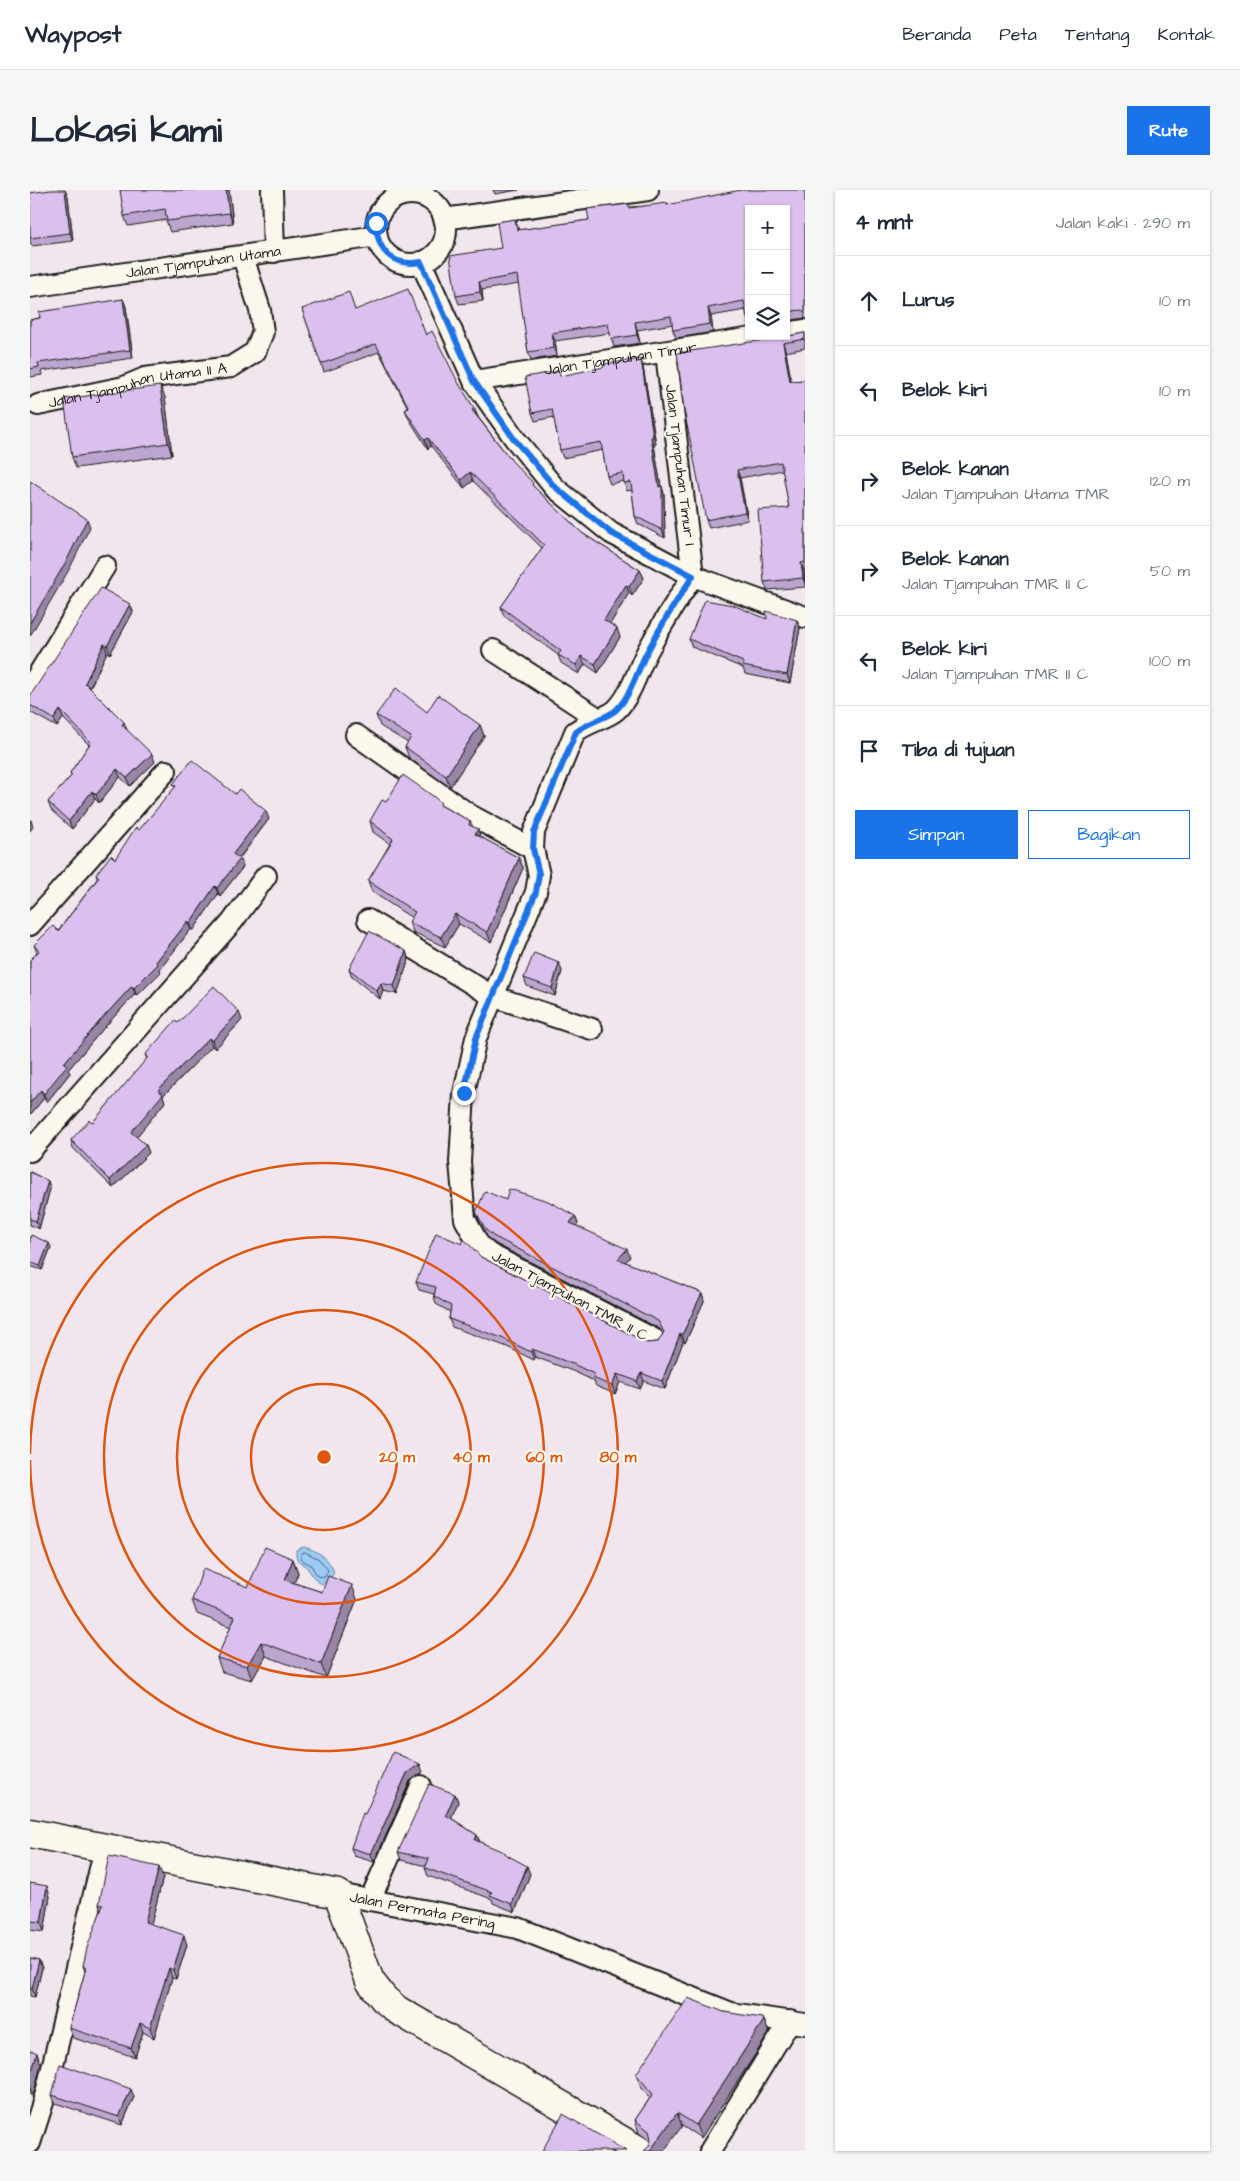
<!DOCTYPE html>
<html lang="id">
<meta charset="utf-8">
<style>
:root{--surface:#fff;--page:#f6f6f7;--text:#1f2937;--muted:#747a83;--line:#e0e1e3;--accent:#1a73e8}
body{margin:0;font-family:"Architects Daughter",sans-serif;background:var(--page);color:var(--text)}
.controls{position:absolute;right:15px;top:15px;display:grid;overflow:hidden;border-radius:0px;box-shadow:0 1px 4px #0004}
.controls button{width:45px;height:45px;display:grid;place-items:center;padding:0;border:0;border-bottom:1px solid var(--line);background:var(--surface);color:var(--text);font:25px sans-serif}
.stop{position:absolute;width:15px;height:15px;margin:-11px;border:4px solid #1a73e8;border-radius:50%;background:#fff}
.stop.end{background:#1a73e8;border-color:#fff;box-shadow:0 1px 5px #0008}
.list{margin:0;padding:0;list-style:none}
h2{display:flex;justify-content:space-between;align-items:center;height:65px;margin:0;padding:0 20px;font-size:21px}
h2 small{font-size:16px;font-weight:400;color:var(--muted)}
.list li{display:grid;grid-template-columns:32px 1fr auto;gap:15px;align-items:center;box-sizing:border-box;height:90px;padding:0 20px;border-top:1px solid var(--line)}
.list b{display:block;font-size:19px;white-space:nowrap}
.list p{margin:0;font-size:16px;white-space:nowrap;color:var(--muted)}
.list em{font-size:16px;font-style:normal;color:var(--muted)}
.actions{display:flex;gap:10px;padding:15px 20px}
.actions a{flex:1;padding:11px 0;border:1px solid var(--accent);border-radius:0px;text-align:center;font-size:18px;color:var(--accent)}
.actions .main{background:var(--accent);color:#fff}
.icon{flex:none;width:28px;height:28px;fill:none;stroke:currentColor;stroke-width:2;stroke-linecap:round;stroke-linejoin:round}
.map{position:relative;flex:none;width:775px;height:1961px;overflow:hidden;border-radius:0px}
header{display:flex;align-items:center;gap:30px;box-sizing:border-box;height:70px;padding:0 25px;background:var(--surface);border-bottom:1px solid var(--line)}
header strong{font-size:24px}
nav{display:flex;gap:28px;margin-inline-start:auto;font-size:18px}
.intro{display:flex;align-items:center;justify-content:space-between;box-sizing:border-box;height:120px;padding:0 30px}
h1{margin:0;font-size:35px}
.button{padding:12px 22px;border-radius:0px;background:var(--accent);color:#fff;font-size:18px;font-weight:700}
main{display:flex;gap:30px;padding:0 30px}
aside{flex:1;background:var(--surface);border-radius:0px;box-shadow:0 1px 4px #0004}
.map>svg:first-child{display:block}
.water{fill:#9ccbf7;stroke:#69859f}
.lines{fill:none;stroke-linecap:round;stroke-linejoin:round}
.shore{stroke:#4f6274;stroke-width:1}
.street-casing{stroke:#1c1c1c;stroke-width:24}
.secondary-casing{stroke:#1c1c1c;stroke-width:31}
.street{stroke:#fbf7ec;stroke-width:20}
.secondary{stroke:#fbf7ec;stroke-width:28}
.wall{fill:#bca5ce;stroke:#1c1c1c}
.shaded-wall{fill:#9986a7;stroke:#1c1c1c}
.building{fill:#dbc0ef;stroke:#1c1c1c}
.route{stroke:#1a73e8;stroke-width:6}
.ring{fill:none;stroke:#de560d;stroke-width:2.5}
.labels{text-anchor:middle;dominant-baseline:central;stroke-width:4.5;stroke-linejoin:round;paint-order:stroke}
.street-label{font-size:15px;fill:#1c1c1c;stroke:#fbf7ec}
.centre{fill:#de560d;stroke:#fbf7ec;stroke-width:2.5}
.ring-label{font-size:15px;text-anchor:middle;font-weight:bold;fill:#de560d;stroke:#fbf7ec;stroke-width:4.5;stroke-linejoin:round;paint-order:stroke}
</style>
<header>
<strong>Waypost</strong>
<nav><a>Beranda</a><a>Peta</a><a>Tentang</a><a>Kontak</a></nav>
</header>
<div class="intro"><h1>Lokasi kami</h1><a class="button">Rute</a></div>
<main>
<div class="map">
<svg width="775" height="1961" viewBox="0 0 775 1961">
<rect width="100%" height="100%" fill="#f1e6ed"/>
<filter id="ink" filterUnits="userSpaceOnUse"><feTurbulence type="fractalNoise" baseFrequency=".02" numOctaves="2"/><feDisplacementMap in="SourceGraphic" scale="10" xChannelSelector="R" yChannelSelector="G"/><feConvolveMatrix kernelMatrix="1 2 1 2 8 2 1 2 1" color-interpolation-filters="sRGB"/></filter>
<g filter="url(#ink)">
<path class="water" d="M 274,1357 C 288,1361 300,1368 304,1383 L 298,1391 L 292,1394 C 284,1390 283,1386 278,1379 C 271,1371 265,1373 266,1360 Z"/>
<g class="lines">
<polygon class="shore" points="275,1362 289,1369 298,1380 295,1387 287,1386 281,1375 272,1370 271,1364"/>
<g class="street-casing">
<g id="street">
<polyline points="242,0 244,62"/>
<circle cx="381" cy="39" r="35"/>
<polyline points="414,29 618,0"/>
<polyline points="391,72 444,191 485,249 524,297 581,343 663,386 775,427"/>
<path id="s1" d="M 0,97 L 347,46"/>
<polyline points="756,143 775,140"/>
<path id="s2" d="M 444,191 L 735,146"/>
<path id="s3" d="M 8,215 L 94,197 L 115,188 L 201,177 L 225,162 L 233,142 L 230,120 L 213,67"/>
<polyline points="463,460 569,529"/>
<polyline points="0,498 75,376"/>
<polyline points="326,545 440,625 503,659"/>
<polyline points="338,730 462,806 562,839"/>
<polyline points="0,735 136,581"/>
<polyline points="0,961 202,732 236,686"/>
<path d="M 625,1150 L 459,1064 L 449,1055 L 435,1029 L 430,972 L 434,903 L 446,848 L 506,702 L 509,685 L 503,659 L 504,642 L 545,542 C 558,532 577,528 586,520 C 602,504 607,481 617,462 C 631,436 646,411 663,386 L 636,163"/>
<path id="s4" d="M 308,1704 L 488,1738 L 701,1823 L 775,1834"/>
<polyline points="340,1710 391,1596"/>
<polyline points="0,1953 16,1903 75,1658"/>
<polyline points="680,1961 760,1831"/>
</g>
</g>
<g class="secondary-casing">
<polyline id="secondary" points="0,1643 308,1704 340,1791 354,1809 367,1820 610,1961"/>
</g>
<use href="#street" class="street"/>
<use href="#secondary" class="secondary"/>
</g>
<g class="wall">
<polygon points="199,0 203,33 140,42 136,30 98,36 94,26"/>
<polygon points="463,0 489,0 465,4"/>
<polygon points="775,0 775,129 774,128 756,131 756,19 719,19 719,133 717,128 716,120 681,126 683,142 646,148 643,140 643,134 607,140 610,153 584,157 580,143 525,151 527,166 501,170 498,162 489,94 452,100 453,111 429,114 426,106 471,58 485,29 489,40 559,30 600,17 637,15"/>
<polygon points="0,3 38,6 43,51 2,56 0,52"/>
<polygon points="93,109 96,117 103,168 11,181 12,185 0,187 0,130"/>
<polygon points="272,119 325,120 396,145 444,218 448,227 481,270 505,298 552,343 610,380 614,388 602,406 599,403 580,434 590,447 568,483 555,474 549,484 531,473 528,465 474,426 471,417 512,358 443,291 434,298 401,256 398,259 379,229 375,220 378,218 349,162 294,182"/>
<polygon points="774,143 775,143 775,158 756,162 761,191 775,190 775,397 737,400 734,392 759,318 753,280 710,288 718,330 679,338 676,330 754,147"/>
<polygon points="613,177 626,254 624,255 631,297 634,304 635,348 608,334 605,326 602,300 597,301 594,291 580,294 577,286 573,260 533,268 530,260 524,227 505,231 502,223 530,186"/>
<polygon points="135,207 142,265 46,278 42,267"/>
<polygon points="100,414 103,422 80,464 77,462 60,498 125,572 100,596 90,587 69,613 65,609 42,639 21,620 18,612 41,586 40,583 59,555 33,528 27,537 0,522 0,506"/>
<polygon points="737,429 770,438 760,493 715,484 713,478 662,457 659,449"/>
<polygon points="397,522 450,535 454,546 420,597 379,568 375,557 378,553 350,536 346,525"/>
<polygon points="143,594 205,604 239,629 209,669 213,677 190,706 188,704 163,741 161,739 130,779 131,782 107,806 105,804 72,840 38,880 40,883 17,912 14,908 0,925 0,770 7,763 4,755 28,741 67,689 66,684 85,669 145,598"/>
<polygon points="356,612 412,616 440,631 443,637 450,647 489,668 493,678 461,752 429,734 415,757 383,742 379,732 382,728 342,702 338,691 360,654 343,642 340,631"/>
<polygon points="379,769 367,804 353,801 350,809 322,787 319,779"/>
<polygon points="532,781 525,806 497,796 494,788"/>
<polygon points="212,830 185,859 182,856 133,906 135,912 106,947 116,955 119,963 83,998 43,958 41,950 63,932 117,869 115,865 148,833"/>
<polygon points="0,982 18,991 20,999 9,1039 0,1035"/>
<polygon points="476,1010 545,1026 548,1034 546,1036 600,1067 595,1072 672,1103 674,1111 655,1153 653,1152 635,1199 614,1191 610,1199 590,1192 585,1204 566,1196 564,1191 545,1182 505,1167 504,1170 475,1156 422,1137 419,1129 420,1122 406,1114 404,1106 404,1104 389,1100 386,1092 451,1067 617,1153 628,1152 633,1144 630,1139 466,1054 458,1048 449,1030 446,1022"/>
<polygon points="0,1049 21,1057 12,1080 0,1076"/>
<polygon points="263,1369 268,1383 264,1393 292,1402 327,1409 296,1488 236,1466 222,1490 192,1482 187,1468 201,1437 167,1424 162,1410 218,1397"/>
<polygon points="393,1582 380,1591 344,1672 324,1666 321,1658 335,1624"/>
<polygon points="425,1604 428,1612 421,1628 447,1645 450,1652 477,1665 500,1684 485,1722 463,1713 462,1709 398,1686 395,1678 396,1676 371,1670 368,1662"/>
<polygon points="133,1687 121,1734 157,1755 146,1789 142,1788 124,1848 113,1842 105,1867 43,1848 39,1838 55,1782 53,1776 71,1720 69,1714"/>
<polygon points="0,1693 20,1706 14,1742 0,1740"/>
<polygon points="0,1768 9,1770 12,1778 5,1807 0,1806"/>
<polygon points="694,1822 734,1830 739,1843 671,1948 652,1936 619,1956 620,1951 609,1943 605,1930 620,1908 611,1897 606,1884"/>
<polygon points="0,1860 11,1874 3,1906 0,1905"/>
<polygon points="22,1905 104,1907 92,1935 25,1913"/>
</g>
<g class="shaded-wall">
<polygon points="35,0 38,6 43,51 40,43"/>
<polygon points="196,0 199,0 203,33 199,23"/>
<polygon points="449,92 452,100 453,111 450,102"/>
<polygon points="93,109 96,117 103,168 100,160"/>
<polygon points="678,118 681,126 683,142 680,134"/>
<polygon points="605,132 607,140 610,153 607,145"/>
<polygon points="522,143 525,151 527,166 524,158"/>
<polygon points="753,153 756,162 763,200 760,191"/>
<polygon points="611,169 613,177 626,254 623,246"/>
<polygon points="130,196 135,207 142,265 138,253"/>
<polygon points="444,218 448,227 442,220"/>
<polygon points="621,247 624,255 632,302 632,296 634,304 635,348 632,340 629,297"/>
<polygon points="398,248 401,256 398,259 395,250"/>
<polygon points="707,280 710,288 718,330 715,322"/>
<polygon points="440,282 443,291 434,298 431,290"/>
<polygon points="57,329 60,337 40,378 0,446 0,433"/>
<polygon points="771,373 774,381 775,395 773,388"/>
<polygon points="610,380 614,388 602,406 599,397"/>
<polygon points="596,395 599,403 577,439 574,430"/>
<polygon points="100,414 103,422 80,464 77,456"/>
<polygon points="767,430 770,438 760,493 757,485"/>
<polygon points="587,438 590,447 568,483 565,474"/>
<polygon points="74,454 77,462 58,501 55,493"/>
<polygon points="551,466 555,474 549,484 546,475"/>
<polygon points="30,520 33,528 27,537 24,529"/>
<polygon points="94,532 97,540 92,535"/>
<polygon points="450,535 454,546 420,597 416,586"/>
<polygon points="122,564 125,572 100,596 97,588"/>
<polygon points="87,579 90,587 69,613 66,605"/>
<polygon points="62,601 65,609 42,639 39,631"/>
<polygon points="236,621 239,629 206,672 203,664"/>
<polygon points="0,630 1,630 3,637 0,641"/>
<polygon points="448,639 451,650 445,644"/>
<polygon points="489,668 493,678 461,752 457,742"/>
<polygon points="210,669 213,677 190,706 187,698"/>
<polygon points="185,696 188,704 163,741 160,733"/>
<polygon points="425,724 429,734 415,757 411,747"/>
<polygon points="158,731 161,739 130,779 131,782 107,806 104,798 126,772"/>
<polygon points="376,761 379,769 367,804 364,796"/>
<polygon points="529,773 532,781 525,806 522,798"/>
<polygon points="351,793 353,801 350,809 347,801"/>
<polygon points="102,796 105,804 72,840 38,880 40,883 17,912 14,904 34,873 69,832"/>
<polygon points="209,822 212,830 185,859 182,851"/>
<polygon points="179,848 182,856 133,906 135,912 104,950 101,942 128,900"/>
<polygon points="11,900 14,908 0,925 0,913"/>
<polygon points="116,955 119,963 83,998 80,990"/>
<polygon points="18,991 20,999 9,1039 6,1031"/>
<polygon points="545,1026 548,1034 543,1041 540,1033"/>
<polygon points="19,1053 21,1057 12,1080 10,1076"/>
<polygon points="597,1059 600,1067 591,1077 588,1069"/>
<polygon points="672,1103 674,1111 655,1153 652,1145"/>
<polygon points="650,1144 653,1152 635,1199 632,1191"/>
<polygon points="502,1159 505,1167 504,1170 501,1162"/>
<polygon points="611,1183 614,1191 610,1199 607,1191"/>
<polygon points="587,1184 590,1192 585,1204 582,1196"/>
<polygon points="263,1369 268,1383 260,1404 255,1390"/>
<polygon points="322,1395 327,1409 296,1488 291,1474"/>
<polygon points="231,1452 236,1466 222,1490 217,1476"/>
<polygon points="390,1574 393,1582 380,1591 344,1672 341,1664 377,1583"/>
<polygon points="425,1604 428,1612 419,1633 416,1625"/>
<polygon points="447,1645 450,1653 445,1650"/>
<polygon points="497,1676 500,1684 485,1722 482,1714"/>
<polygon points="129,1677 133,1687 119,1742 115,1732"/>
<polygon points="17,1696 20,1706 14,1742 11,1732"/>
<polygon points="154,1745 157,1755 146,1789 143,1780"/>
<polygon points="9,1770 12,1778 5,1807 2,1799"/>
<polygon points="139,1778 142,1788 124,1848 120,1838"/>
<polygon points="734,1830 739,1843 671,1948 666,1935"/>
<polygon points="110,1833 113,1842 105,1867 101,1858"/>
<polygon points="7,1863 11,1874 3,1906 0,1898 0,1888"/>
<polygon points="101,1899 104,1907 92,1935 89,1927"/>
<polygon points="647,1923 652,1936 634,1961 620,1961"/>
</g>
<g class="building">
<polygon points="21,0 35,0 40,43 0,48 0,3"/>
<polygon points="90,0 196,0 199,23 137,31 135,19 94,26"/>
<polygon points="711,0 775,0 775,122 771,120 756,122 756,19 719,19 719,128 717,128 714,111 678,118 680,134 643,140 641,126 605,132 607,145 581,149 578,134 522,143 524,158 498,162 487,85 449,92 450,102 426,106 420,66 471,58 467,32 485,29 487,40 559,30 557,19 599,14 599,18 637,13 637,15"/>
<polygon points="378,99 396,145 402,141 429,194 444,218 442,220 481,270 503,293 502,295 552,343 610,380 599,397 596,395 574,430 587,438 565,474 551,466 546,475 528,465 531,461 471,417 514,355 440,282 431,290 398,248 395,250 375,220 379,218 346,154 291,174 272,119 319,102 325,120"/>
<polygon points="93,109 100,160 8,173 9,177 0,179 0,130 10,128 9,122"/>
<polygon points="774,143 775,143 775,149 753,153 760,191 775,190 775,372 771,373 773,388 734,392 728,320 759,318 751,272 707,280 715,322 676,330 654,220 647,163 734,150 740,146 754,147"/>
<polygon points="611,169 623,246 621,247 629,297 632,296 632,340 605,326 601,292 594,293 593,283 577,286 571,252 530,260 522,219 502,223 495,187 529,181 530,186 574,177 574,174"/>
<polygon points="130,196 138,253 42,267 34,209"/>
<polygon points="0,291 57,329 37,370 0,433"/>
<polygon points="71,398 100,414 77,456 74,454 55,493 94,532 92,535 122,564 97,588 87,579 66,605 62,601 39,631 18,612 42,585 40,583 61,552 30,520 24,529 0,515 0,506"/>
<polygon points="675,410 703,415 737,429 736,421 767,430 757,485 713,476 713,472 659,449"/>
<polygon points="366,498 397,522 408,505 450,535 416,586 375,557 381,547 346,525"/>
<polygon points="162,570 205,604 209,599 236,621 203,664 210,669 187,698 185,696 160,733 158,731 126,772 128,774 104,798 102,796 69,832 34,873 37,875 14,904 11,900 0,913 0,770 9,761 4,755 23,736 28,741 69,687 66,684 81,665 85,669 106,637 109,640 146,596 143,594"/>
<polygon points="373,585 403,606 411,613 410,615 440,631 439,635 448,639 445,644 489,668 457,742 425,724 411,747 379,732 385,722 338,691 363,649 340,631 352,610 356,612"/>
<polygon points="339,741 376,761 364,796 351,793 347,801 319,779"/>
<polygon points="504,763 529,773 522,798 494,788"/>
<polygon points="184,796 209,822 182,851 179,848 128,900 133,904 101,942 116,955 80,990 41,950 59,930 63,932 118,867 115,865 145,831 148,833"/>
<polygon points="0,982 18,991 6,1031 0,1029"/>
<polygon points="479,999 518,1011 545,1026 540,1033 597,1059 588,1069 672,1103 652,1145 650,1144 632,1191 611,1183 607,1191 587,1184 582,1196 563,1188 564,1184 543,1174 502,1159 501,1162 472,1148 419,1129 421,1116 404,1106 406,1097 386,1092 406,1043 432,1054 434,1049 451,1067 617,1153 628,1152 634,1142 628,1131 463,1046 456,1040 446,1022 455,1001 476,1010"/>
<polygon points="1,1045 19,1053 10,1076 0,1072 0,1049"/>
<polygon points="235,1357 263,1369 255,1390 292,1402 298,1386 322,1395 291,1474 231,1452 217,1476 187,1468 205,1427 162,1410 173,1379 218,1397"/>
<polygon points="363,1562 390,1574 377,1583 341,1664 321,1658 333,1623 335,1624"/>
<polygon points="399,1594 425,1604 416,1625 447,1645 445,1650 476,1663 475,1664 497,1676 482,1714 460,1705 462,1702 395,1678 399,1669 368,1662"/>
<polygon points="79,1666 129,1677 115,1732 154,1745 143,1780 139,1778 120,1838 110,1833 101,1858 39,1838 56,1778 53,1776 57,1758 73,1715 69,1714"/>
<polygon points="0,1693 17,1696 11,1732 0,1731"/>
<polygon points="0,1768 9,1770 2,1799 0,1798"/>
<polygon points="658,1808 694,1822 732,1828 734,1830 666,1935 647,1923 620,1961 614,1961 619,1956 621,1949 619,1941 605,1930 623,1904 606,1884"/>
<polygon points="0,1860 7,1863 0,1888"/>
<polygon points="30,1874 101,1899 89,1927 22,1905"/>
<polygon points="533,1924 596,1961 512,1961"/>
</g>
</g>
<g class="lines" filter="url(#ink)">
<path class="route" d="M 346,33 C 347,61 362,77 391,72 L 444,191 L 484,249 L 524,296 L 581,343 L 663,386 C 646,411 631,436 617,462 C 607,481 602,504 586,520 C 577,528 558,532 546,542 L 504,642 L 503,659 L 509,684 L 506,702 L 446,848 L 434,903"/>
</g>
<g class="ring">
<circle cx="294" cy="1267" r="73"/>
<circle cx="294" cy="1267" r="147"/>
<circle cx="294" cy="1267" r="220"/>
<path d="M0 1264A294 294 0 1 1 0 1270"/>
</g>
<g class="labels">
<g class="street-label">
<text stroke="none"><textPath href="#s1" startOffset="175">Jalan Tjampuhan Utama</textPath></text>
<text stroke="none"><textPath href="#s2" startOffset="148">Jalan Tjampuhan Timur</textPath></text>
<text stroke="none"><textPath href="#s3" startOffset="102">Jalan Tjampuhan Utama II A</textPath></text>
<text transform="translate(650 275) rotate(83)">Jalan Tjampuhan Timur I</text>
<text transform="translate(540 1106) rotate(28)">Jalan Tjampuhan TMR II C</text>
<text stroke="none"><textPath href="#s4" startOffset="86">Jalan Permata Pering</textPath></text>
</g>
</g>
<circle cx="294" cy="1267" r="8" class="centre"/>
<g class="ring-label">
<text x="367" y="1272">20 m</text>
<text x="441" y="1272">40 m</text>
<text x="514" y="1272">60 m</text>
<text x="588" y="1272">80 m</text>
</g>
</svg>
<div class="controls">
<button>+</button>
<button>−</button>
<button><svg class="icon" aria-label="layers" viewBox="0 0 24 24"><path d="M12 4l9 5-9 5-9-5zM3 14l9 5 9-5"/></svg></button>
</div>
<div class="stop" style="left:346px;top:33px"></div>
<div class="stop end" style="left:434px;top:903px"></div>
</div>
<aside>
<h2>4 mnt<small>Jalan kaki · 290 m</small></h2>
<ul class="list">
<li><svg class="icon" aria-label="ahead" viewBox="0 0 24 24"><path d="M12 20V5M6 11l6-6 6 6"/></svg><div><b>Lurus</b></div><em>10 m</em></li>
<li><svg class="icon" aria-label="left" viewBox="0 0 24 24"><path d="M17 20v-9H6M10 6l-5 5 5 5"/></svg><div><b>Belok kiri</b></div><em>10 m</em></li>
<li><svg class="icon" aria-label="right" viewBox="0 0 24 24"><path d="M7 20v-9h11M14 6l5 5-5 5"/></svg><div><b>Belok kanan</b><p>Jalan Tjampuhan Utama TMR</p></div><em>120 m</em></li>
<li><svg class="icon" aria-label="right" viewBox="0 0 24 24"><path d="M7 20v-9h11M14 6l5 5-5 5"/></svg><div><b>Belok kanan</b><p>Jalan Tjampuhan TMR II C</p></div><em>50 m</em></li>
<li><svg class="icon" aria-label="left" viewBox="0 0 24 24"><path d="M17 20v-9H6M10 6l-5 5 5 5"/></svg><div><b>Belok kiri</b><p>Jalan Tjampuhan TMR II C</p></div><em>100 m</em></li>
<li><svg class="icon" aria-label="arrive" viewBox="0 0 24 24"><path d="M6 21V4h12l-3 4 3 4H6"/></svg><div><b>Tiba di tujuan</b></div></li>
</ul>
<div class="actions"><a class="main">Simpan</a><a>Bagikan</a></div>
</aside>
</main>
